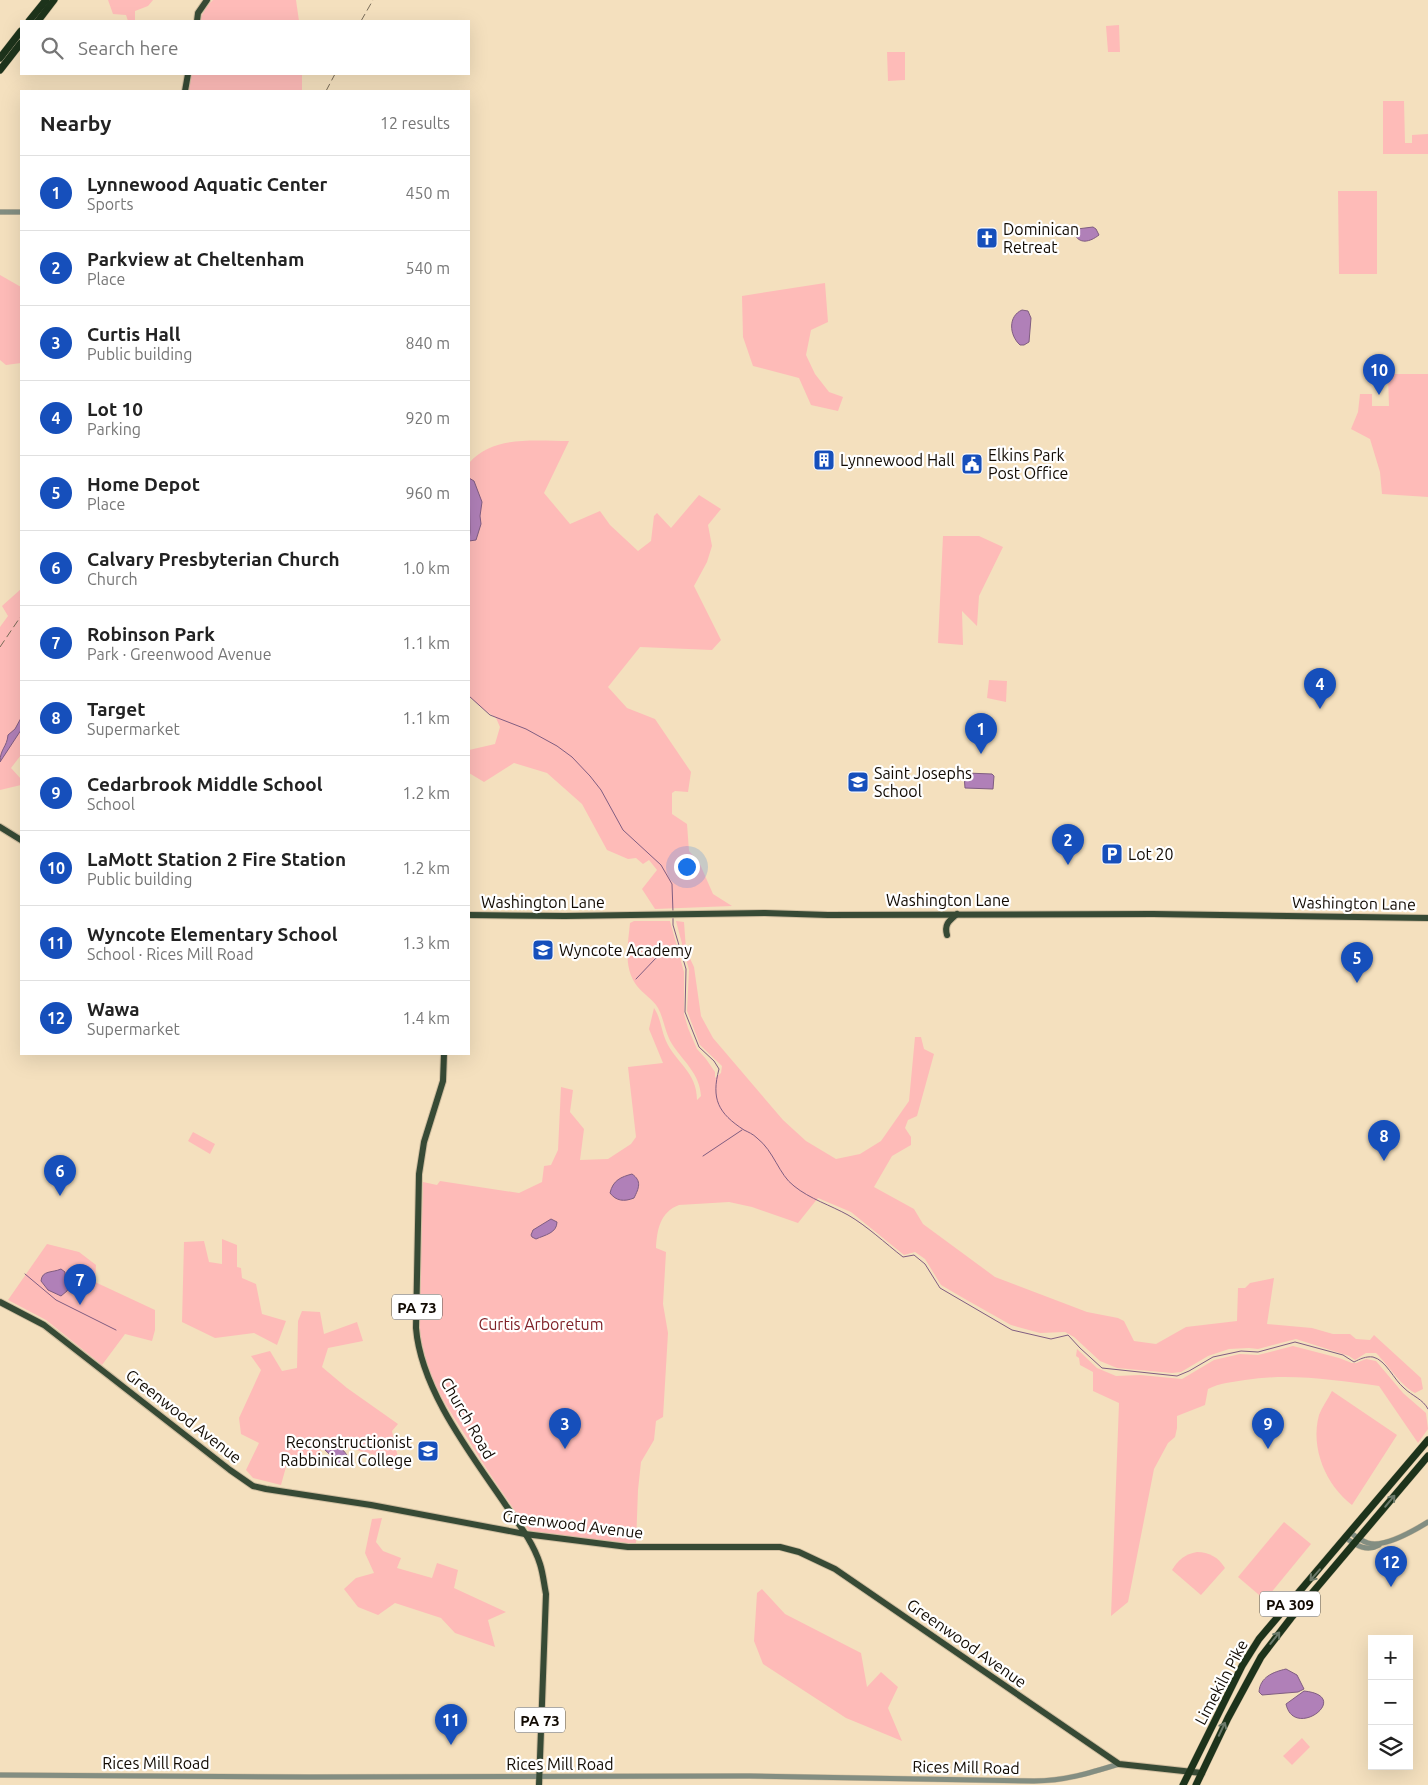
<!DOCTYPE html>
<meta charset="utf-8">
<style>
:root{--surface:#fff;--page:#f2f2f2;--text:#222;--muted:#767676;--line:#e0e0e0;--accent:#164fbb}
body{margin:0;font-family:Ubuntu,sans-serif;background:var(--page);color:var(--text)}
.controls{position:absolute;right:15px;bottom:15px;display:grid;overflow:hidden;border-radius:0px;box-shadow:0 5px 20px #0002}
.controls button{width:45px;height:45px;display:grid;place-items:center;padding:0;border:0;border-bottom:1px solid var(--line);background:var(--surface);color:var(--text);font:25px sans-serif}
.you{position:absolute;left:686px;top:866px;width:18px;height:18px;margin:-12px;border:4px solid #fff;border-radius:50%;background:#1a73e8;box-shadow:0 0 0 8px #1a73e833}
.badge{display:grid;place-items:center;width:32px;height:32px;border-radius:50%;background:var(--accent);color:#fff;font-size:16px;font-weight:700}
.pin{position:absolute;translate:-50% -41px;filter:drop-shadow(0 1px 2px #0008)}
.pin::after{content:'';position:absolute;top:26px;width:18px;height:15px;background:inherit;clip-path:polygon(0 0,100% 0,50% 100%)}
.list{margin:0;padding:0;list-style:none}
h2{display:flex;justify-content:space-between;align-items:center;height:65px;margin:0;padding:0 20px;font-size:21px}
h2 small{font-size:16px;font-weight:400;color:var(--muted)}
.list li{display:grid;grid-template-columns:32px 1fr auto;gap:15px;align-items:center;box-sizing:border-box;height:75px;padding:0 20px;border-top:1px solid var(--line)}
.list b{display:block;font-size:19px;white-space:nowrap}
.list p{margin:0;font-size:16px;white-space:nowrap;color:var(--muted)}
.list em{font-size:16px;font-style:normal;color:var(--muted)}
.icon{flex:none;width:28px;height:28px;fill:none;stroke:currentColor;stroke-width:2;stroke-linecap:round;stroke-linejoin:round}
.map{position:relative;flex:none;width:1428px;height:1785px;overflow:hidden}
.search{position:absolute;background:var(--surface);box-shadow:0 5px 20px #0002;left:20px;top:20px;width:450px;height:55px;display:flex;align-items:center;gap:12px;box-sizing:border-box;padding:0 18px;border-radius:0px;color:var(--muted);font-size:19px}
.panel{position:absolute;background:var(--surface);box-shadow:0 5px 20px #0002;left:20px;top:90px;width:450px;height:965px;border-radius:0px}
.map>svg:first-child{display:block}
.green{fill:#febbb8}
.water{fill:#b080b8;stroke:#805d81}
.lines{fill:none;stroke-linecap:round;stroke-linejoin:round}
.stream{stroke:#805d81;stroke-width:1}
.minor-casing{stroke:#d0bea0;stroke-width:6}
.major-casing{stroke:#d0bea0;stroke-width:8}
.highway-casing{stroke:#d0bea0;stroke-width:8}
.minor{stroke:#838e82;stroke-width:5}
.major{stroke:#374a35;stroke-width:6}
.highway{stroke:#1d331b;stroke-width:7}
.rail{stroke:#796c58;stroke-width:1;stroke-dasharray:8 4;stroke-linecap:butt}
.oneway{stroke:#6c7a6b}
.labels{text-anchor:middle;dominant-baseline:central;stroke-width:4.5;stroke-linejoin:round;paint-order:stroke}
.shield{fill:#fff;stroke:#58544e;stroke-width:1}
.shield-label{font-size:15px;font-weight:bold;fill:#110a02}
.poi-label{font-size:16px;fill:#110a02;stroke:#fff;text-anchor:start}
.street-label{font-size:16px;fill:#110a02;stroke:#fff}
.park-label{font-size:16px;fill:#7f2228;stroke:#fff}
</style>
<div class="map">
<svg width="1428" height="1785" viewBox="0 0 1428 1785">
<rect width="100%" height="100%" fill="#f4e0be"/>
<g class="green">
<polygon points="108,0 153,0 148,6 135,11 135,21 128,21 126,15 113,14"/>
<polygon points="213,0 296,0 299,21 199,21 206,7"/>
<polygon points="1119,25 1120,52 1108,52 1106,26"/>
<polygon points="887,52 905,52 905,80 888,81"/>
<polygon points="191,74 302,74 302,90 301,91 188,91"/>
<polygon points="1383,101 1404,101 1405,143 1412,143 1412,135 1428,134 1428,154 1383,154"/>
<polygon points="1338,191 1377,191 1377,274 1339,274"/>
<polygon points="0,275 21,287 21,363 6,365 0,360"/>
<polygon points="825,283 828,322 811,330 806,355 815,374 829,392 843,397 838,411 811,405 799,378 753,366 743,337 742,296"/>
<polygon points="1388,374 1428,374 1428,497 1382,494 1380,472 1370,439 1351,429 1358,412 1360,394 1372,394 1372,406 1389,406"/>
<path d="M 569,441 L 544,493 L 570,524 L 600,511 L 610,525 L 638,551 L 651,541 L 654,516 L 657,513 L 671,528 L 699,495 L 721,509 L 708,525 L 712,546 L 707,562 L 694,586 L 721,640 L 712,650 L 640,647 L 608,687 L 627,708 L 655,719 L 691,772 L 688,792 L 675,791 L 672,793 L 672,814 L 687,824 L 689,851 L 699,862 L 713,894 L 732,906 L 655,909 L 642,889 L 657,870 L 649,860 L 643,864 L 636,858 L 628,859 L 607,850 L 582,804 L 547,773 L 514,763 L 484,782 L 469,773 L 469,750 L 495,744 L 500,727 L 496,718 L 482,708 L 469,696 L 469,463 C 494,435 535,441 569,441 Z"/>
<polygon points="943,536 979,536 1003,547 979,596 977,626 962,611 963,645 938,643"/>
<polygon points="21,589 21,755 11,768 21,779 21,785 0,790 0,627 8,616 2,606"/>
<polygon points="989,680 1007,681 1006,702 987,698"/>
<path d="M 634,921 L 670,921 L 684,972 L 684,1014 L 688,1028 L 697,1049 L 706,1059 L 715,1072 L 715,1078 L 721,1073 L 722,1066 L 700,1045 L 687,1011 L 689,970 L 676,921 L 684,922 L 686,950 L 694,967 L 701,1016 L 713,1038 L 783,1120 L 806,1141 L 836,1159 L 860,1154 L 881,1141 L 909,1101 L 915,1037 L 921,1037 L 924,1049 L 934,1054 L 917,1116 L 908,1120 L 905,1128 L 911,1137 L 911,1145 L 892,1156 L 874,1187 L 914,1209 L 923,1224 L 995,1277 L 1087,1312 L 1118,1318 L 1124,1321 L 1134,1341 L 1156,1344 L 1186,1327 L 1237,1321 L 1238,1288 L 1245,1288 L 1250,1283 L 1274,1278 L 1267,1324 L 1312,1328 L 1333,1334 L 1350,1334 L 1356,1339 L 1370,1340 L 1374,1335 L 1421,1378 L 1423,1389 L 1415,1393 C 1401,1386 1388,1365 1376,1353 L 1366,1353 L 1355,1360 L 1349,1356 L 1296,1339 L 1258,1349 L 1249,1348 L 1229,1349 L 1208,1356 L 1181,1372 L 1172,1373 L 1117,1368 L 1100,1361 L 1074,1337 L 1065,1332 L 1040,1333 L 1011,1325 L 965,1299 L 941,1285 L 925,1259 L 915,1252 L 904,1255 L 851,1212 L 818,1198 L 798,1223 L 752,1207 L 729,1202 L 679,1205 C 660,1212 657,1230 656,1248 L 666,1252 L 663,1304 L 668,1333 L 663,1417 L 656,1421 L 654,1440 L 641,1462 L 638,1490 L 636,1544 L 530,1532 L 527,1528 C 506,1498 486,1469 467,1438 C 444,1402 420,1367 419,1322 L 423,1182 L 437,1185 L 440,1181 L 519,1193 L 542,1182 L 544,1166 L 551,1165 L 558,1150 L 561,1087 L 573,1090 L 570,1112 L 584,1129 L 580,1160 L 608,1159 L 631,1144 L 636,1137 L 628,1067 L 663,1063 L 649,1029 L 654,1008 C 661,1018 661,1030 666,1041 C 676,1063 697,1072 697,1100 L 701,1096 C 700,1074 683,1061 672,1044 C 665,1033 664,1019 658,1008 C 653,999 643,994 637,986 C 623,968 628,944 630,923 Z"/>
<polygon points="193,1132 215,1144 210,1154 188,1141"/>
<polygon points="222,1239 237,1245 237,1267 241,1268 242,1278 256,1284 262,1314 286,1321 277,1345 254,1333 215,1338 182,1322 184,1242 204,1241 209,1262 222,1264"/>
<polygon points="47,1244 79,1252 96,1265 95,1282 155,1310 155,1330 152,1341 125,1334 102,1365 46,1320 8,1300"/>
<polygon points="302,1311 320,1312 324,1334 357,1322 363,1341 328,1348 322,1367 347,1388 398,1424 392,1431 401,1471 378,1466 375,1455 323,1441 318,1458 289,1456 281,1485 253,1478 246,1470 259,1443 241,1434 239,1418 261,1370 251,1356 270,1351 282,1371 297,1368 298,1321"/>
<path d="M 1293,1346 L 1339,1358 L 1352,1363 L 1356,1363 L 1366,1359 L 1376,1361 L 1403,1393 L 1426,1413 L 1428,1429 L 1418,1443 L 1379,1386 C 1334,1380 1290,1373 1245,1380 C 1232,1382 1220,1383 1208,1389 L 1205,1405 L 1177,1416 L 1177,1428 L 1175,1437 L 1168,1443 L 1154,1469 L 1128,1602 L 1111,1616 L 1119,1403 L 1093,1391 L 1093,1372 L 1080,1365 L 1079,1358 L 1076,1356 L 1077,1349 L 1097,1368 L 1116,1376 L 1140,1375 L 1182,1379 L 1214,1360 L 1240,1354 L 1258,1355 Z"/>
<path d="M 1332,1391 L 1397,1435 L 1352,1505 C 1326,1485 1310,1448 1319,1415 C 1322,1407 1328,1399 1332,1391 Z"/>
<polygon points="382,1518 376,1542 383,1551 401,1558 397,1568 432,1578 437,1563 458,1570 454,1588 506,1612 488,1620 495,1647 455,1633 441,1618 395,1603 378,1615 358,1607 344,1589 356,1578 374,1573 365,1553 372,1519"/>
<polygon points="1284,1522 1311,1544 1265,1600 1238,1577"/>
<path d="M 1197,1552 C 1209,1552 1218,1557 1225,1568 L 1201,1595 L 1172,1570 C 1178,1560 1185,1554 1197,1552 Z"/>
<polygon points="762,1589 785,1614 861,1653 867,1687 881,1672 898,1687 888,1708 902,1741 846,1718 763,1664 754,1641 757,1593"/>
<polygon points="1302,1738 1310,1747 1292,1765 1283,1756"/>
</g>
<g class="water">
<path d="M 1093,227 L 1096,229 L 1099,235 C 1090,242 1079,245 1074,233 L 1077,229 Z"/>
<path d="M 1022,310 L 1028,311 L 1031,318 L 1029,342 L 1024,345 L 1020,345 C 1009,335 1008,316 1022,310 Z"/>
<polygon points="469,478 474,481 482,502 480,516 481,524 476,540 469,541 470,532"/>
<path d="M 21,718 L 21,730 L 0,762 C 0,749 7,747 8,735 L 15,729 Z"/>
<polygon points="966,773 992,774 994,776 993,789 965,788 964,775"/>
<path d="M 632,1174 C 642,1181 639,1188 634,1198 C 624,1202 616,1201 610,1193 C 613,1180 621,1177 632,1174 Z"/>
<path d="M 551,1219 L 557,1222 C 557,1233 545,1235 536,1239 L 532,1237 L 531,1235 L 533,1230 Z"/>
<path d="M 61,1269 L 65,1272 L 65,1281 L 70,1285 L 67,1291 L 61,1296 L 48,1290 L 41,1281 C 42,1270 52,1273 61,1269 Z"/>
<path d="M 329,1445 C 341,1446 350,1453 348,1466 L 342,1466 L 325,1450 L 326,1447 Z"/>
<path d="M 1286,1669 L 1297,1675 L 1304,1689 L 1298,1692 L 1262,1695 L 1259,1692 C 1260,1677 1273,1672 1286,1669 Z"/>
<path d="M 1304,1691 C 1354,1696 1294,1741 1286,1704 Z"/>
</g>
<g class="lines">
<g class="stream">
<polyline points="469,696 490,715 526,729 557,746 572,757 590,776 601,790 623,830 661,865 672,884 673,912"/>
<path d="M 673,916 L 673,925 L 686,969 L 685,1012 L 699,1047 L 714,1061 L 719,1069 C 711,1099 718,1113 744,1130 C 748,1132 753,1134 757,1138 C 774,1151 779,1175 794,1186 C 810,1199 830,1205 848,1215 C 867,1226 885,1243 903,1257 L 914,1255 L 925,1264 L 940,1288 L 1012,1330 L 1051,1339 L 1068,1335 L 1080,1348 L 1102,1368 L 1177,1376 L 1189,1371 L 1213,1357 L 1241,1351 L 1258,1352 L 1295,1342 L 1343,1355 L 1354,1362 C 1360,1359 1366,1356 1373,1357 C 1386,1360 1394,1380 1404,1388 C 1412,1396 1423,1399 1428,1409"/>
<polyline points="636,979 656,958 679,947"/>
<polyline points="703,1156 742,1130"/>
<polyline points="25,1274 56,1300 116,1330"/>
</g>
<g class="minor-casing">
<g id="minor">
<polyline points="0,212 21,212"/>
<path d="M 1351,1533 C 1356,1537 1362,1541 1368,1543 C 1384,1548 1415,1530 1428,1522"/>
<path d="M 1346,1538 C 1357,1546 1367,1552 1379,1545"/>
<path d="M 0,1775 L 309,1777 L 749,1776 L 1034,1781 C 1064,1781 1090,1773 1119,1764"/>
</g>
</g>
<g class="major-casing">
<g id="major">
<polyline points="197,21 198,13 207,0"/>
<polyline points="185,91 188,74"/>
<polyline points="0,827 21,840"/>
<polyline points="469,915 565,916 765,913 828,915 1153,914 1428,918"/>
<path d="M 947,935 C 944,924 949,921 957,914"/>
<path d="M 444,1054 L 443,1081 L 424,1142 L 419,1174 L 416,1328 C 421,1390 471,1454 505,1504 C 518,1523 533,1542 540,1564 C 543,1573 544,1584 546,1594 L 539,1785"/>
<polyline points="0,1302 44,1325 230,1470 253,1486 266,1489 371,1505 525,1534 628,1547 780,1547 799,1552 835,1569 1119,1764 1202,1773"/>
</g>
</g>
<g class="highway-casing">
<g id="highway">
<polyline points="29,21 46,0"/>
<polyline points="38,21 54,0"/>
<polyline points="0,58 21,31"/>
<polyline points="0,70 21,43"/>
<polyline points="1183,1785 1242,1666 1259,1639 1428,1440"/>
<polyline points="1196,1785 1228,1718 1261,1657 1291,1618 1428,1456"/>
</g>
</g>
<use href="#minor" class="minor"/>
<use href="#major" class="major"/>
<use href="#highway" class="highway"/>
<g class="rail">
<polyline points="361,21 373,0"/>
<polyline points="326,91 335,74"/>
<polyline points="0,647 21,616"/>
</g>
</g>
<defs><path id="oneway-shaft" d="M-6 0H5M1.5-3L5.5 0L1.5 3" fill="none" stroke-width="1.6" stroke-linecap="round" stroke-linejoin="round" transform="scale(1.25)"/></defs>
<g class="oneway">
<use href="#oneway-shaft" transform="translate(1390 1501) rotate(-50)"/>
<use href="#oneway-shaft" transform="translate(1315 1575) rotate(131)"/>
<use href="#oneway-shaft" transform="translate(1275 1638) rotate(-52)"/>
<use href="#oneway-shaft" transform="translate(1222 1729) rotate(-65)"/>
</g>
<defs>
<g id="church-square" transform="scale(1.125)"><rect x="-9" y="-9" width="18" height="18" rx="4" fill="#164fbb" stroke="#fff"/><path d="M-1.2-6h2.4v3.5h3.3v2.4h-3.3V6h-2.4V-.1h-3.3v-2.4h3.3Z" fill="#fff"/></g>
<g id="building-square" transform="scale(1.125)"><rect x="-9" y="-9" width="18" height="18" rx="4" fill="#164fbb" stroke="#fff"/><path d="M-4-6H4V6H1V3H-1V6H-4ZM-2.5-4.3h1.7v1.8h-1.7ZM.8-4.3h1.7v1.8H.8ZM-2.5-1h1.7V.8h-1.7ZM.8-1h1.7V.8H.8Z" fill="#fff"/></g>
<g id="civic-square" transform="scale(1.125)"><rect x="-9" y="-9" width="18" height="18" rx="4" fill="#164fbb" stroke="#fff"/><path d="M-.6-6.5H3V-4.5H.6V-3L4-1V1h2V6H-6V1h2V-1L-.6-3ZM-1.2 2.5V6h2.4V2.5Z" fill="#fff"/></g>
<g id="school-square" transform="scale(1.125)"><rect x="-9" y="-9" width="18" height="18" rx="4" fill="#164fbb" stroke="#fff"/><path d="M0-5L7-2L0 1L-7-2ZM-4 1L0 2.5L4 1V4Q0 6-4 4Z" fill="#fff"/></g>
<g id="parking-square" transform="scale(1.125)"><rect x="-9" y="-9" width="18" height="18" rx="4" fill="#164fbb" stroke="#fff"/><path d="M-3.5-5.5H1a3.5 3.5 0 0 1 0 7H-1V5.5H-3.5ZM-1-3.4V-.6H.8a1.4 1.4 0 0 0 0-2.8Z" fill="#fff"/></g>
<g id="university-square" transform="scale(1.125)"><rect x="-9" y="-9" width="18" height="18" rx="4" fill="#164fbb" stroke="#fff"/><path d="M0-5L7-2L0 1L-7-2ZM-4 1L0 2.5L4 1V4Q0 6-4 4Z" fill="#fff"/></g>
</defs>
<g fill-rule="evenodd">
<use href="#church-square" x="987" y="238"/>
<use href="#building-square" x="824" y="460"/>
<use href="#civic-square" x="972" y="464"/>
<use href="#school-square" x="858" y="782"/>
<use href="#parking-square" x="1112" y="854"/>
<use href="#school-square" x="543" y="950"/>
<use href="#university-square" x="428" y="1451"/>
</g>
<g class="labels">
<g class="shield">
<rect x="392" y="1294.5" width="50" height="25" rx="4"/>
<rect x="1260" y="1591.5" width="60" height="25" rx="4"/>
<rect x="515" y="1707.5" width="50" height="25" rx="4"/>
</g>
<g class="shield-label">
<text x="417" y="1307">PA 73</text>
<text x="1290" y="1604">PA 309</text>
<text x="540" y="1720">PA 73</text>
</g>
<g class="poi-label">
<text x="1003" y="229">Dominican<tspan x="1003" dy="18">Retreat</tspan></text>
<text x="988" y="455">Elkins Park<tspan x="988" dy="18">Post Office</tspan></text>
<text x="840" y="460">Lynnewood Hall</text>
<text x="874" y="773">Saint Josephs<tspan x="874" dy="18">School</tspan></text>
<text x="1128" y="854">Lot 20</text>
<text x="559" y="950">Wyncote Academy</text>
<text x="412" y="1442" text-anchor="end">Reconstructionist<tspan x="412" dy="18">Rabbinical College</tspan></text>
</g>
<g class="street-label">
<text x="948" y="900">Washington Lane</text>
<text x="543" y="902">Washington Lane</text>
<text transform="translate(1354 903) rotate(1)">Washington Lane</text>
<text transform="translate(184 1416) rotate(38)">Greenwood Avenue</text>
<text transform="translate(468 1418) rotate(60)">Church Road</text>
<text transform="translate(573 1524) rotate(7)">Greenwood Avenue</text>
<text transform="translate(967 1643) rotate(35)">Greenwood Avenue</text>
<text transform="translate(1221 1682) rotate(-62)">Limekiln Pike</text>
<text x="156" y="1763">Rices Mill Road</text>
<text x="560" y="1764">Rices Mill Road</text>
<text transform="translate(966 1767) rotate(1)">Rices Mill Road</text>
</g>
<g class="park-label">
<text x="541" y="1324">Curtis Arboretum</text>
</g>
</g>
</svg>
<div class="controls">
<button>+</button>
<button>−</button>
<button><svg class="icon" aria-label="layers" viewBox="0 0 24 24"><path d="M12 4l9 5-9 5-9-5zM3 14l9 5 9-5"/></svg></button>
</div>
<div class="you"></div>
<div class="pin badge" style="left:981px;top:754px">1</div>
<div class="pin badge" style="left:1068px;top:865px">2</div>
<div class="pin badge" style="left:565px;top:1449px">3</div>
<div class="pin badge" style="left:1320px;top:709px">4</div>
<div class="pin badge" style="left:1357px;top:983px">5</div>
<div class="pin badge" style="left:60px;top:1196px">6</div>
<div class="pin badge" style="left:80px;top:1305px">7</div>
<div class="pin badge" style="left:1384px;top:1161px">8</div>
<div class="pin badge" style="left:1268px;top:1449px">9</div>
<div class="pin badge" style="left:1379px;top:395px">10</div>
<div class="pin badge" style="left:451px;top:1745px">11</div>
<div class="pin badge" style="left:1391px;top:1587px">12</div>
<div class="search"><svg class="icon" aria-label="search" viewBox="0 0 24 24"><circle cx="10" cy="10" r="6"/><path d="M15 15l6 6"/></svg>Search here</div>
<section class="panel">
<h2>Nearby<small>12 results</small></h2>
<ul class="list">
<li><span class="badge">1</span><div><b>Lynnewood Aquatic Center</b><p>Sports</p></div><em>450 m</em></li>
<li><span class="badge">2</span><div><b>Parkview at Cheltenham</b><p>Place</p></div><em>540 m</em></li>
<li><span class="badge">3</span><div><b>Curtis Hall</b><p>Public building</p></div><em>840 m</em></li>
<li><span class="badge">4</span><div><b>Lot 10</b><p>Parking</p></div><em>920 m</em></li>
<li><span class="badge">5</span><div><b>Home Depot</b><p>Place</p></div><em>960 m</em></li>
<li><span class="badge">6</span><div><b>Calvary Presbyterian Church</b><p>Church</p></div><em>1.0 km</em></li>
<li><span class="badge">7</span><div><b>Robinson Park</b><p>Park · Greenwood Avenue</p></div><em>1.1 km</em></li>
<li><span class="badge">8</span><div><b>Target</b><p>Supermarket</p></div><em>1.1 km</em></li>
<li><span class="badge">9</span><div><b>Cedarbrook Middle School</b><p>School</p></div><em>1.2 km</em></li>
<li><span class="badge">10</span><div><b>LaMott Station 2 Fire Station</b><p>Public building</p></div><em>1.2 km</em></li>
<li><span class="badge">11</span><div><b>Wyncote Elementary School</b><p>School · Rices Mill Road</p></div><em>1.3 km</em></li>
<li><span class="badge">12</span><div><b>Wawa</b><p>Supermarket</p></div><em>1.4 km</em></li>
</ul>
</section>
</div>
